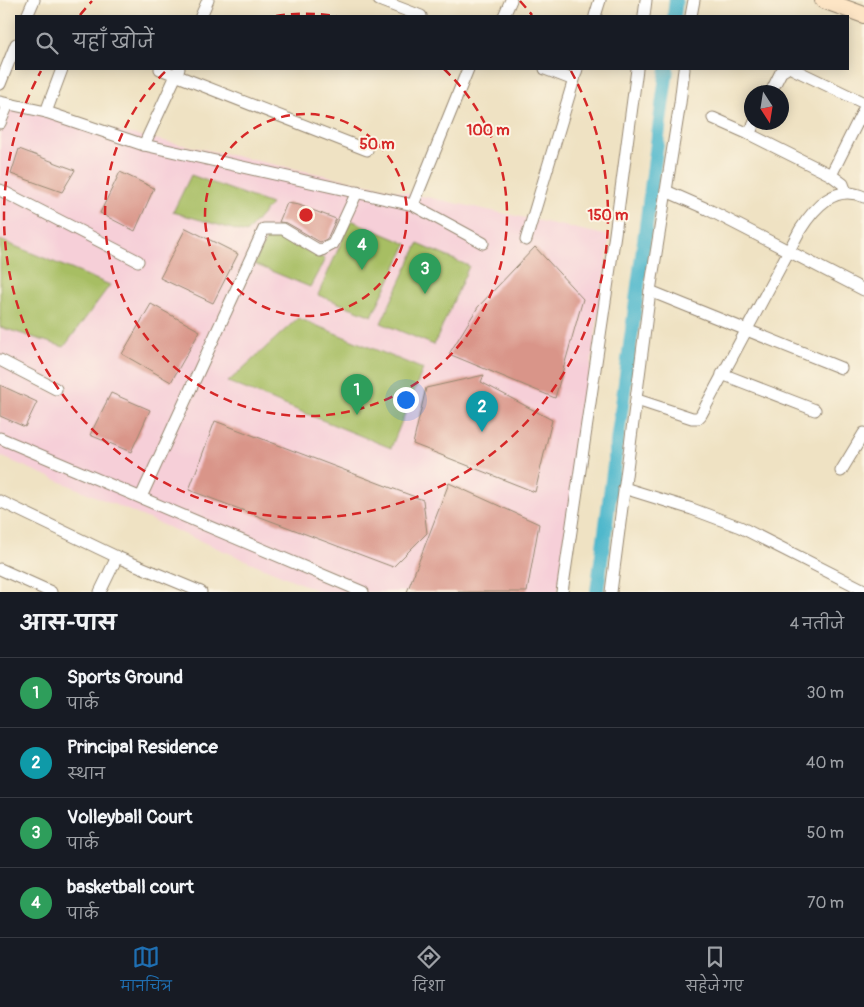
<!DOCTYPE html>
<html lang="hi">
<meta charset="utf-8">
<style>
:root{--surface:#171b24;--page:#242831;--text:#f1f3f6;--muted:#9ea1a6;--line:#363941;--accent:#1f6fb2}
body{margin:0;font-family:Pangolin,"Playpen Sans Deva",sans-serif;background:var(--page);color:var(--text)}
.compass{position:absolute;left:744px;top:85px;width:45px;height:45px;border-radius:50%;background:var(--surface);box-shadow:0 2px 12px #0003;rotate:168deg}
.you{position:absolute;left:405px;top:399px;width:18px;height:18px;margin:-12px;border:4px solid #fff;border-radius:50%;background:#1a73e8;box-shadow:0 0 0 8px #1a73e833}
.badge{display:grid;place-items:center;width:32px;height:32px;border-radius:50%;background:var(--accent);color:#fff;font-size:16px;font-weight:700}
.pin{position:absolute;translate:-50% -41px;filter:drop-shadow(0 1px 2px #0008)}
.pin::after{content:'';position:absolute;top:26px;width:18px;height:15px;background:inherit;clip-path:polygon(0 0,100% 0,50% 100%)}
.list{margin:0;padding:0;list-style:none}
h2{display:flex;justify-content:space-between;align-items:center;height:65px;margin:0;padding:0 20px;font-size:21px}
h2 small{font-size:16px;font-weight:400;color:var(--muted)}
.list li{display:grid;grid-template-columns:32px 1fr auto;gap:15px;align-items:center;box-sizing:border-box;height:70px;padding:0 20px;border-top:1px solid var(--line)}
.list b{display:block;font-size:19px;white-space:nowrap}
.list p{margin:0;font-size:16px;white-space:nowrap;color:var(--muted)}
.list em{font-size:16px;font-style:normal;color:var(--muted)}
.icon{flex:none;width:28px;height:28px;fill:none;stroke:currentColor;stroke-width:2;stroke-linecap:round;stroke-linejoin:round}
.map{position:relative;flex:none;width:864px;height:592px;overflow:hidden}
.search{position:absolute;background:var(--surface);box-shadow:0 2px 12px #0003;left:15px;right:15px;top:15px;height:55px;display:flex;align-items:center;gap:12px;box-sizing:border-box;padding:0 18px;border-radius:0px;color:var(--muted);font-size:19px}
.sheet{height:345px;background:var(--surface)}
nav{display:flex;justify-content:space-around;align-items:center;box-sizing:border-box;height:70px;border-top:1px solid var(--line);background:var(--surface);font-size:14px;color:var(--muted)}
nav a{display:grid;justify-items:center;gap:2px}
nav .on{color:var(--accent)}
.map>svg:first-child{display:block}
.built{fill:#f6cfd8}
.green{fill:#a7be63;stroke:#717440}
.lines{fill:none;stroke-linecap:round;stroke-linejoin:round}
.canal{stroke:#4fb8cc;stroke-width:14}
.building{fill:#d99589}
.street-casing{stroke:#958670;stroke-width:13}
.secondary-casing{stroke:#958670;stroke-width:18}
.street{stroke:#fff;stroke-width:11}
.secondary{stroke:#fde5c5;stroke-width:16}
.ring{fill:none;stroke:#d62828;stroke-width:2.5;stroke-dasharray:9 6}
.centre{fill:#d62828;stroke:#fcf5e5;stroke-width:2.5}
.ring-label{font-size:15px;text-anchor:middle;font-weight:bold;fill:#d62828;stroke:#fcf5e5;stroke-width:4;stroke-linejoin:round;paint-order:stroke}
</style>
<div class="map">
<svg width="864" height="592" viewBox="0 0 864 592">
<rect width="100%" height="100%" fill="#fcf5e5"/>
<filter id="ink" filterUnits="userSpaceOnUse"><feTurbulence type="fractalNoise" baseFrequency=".02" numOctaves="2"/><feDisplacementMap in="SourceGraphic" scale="10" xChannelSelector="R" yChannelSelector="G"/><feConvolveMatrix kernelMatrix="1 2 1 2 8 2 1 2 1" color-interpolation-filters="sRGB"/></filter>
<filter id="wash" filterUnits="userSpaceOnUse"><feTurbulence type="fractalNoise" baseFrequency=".0096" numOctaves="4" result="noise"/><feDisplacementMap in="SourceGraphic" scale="20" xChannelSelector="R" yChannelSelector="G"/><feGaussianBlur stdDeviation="1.12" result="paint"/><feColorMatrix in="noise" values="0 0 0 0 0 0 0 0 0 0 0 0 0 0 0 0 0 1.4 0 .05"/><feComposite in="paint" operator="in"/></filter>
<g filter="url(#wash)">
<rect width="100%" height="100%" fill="#efe2c3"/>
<polygon class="built" points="0,106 610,236 558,592 321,592 0,456"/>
<g class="green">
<polygon points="191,175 271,204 246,233 173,212"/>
<polygon points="351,220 407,244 372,316 318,295"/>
<polygon points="269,233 325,259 310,287 254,264"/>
<polygon points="0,240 110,285 64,347 0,327"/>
<polygon points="418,244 469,266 434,345 381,323"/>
<polygon points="298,318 423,369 391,448 228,382"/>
</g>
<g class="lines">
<g class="canal">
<polyline points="674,16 676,0"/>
<polyline points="597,592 667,69"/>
</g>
</g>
<g id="blocks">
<g class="building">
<polygon points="19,149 75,170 62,192 11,174"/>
<polygon points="120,172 154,188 135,231 100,213"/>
<polygon points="287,203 299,205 336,219 327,239 320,242 287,223 279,222"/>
<polygon points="186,228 238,254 213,303 160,278"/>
<polygon points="535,247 583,299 555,398 449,354 478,307"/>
<polygon points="151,304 200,331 171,382 122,354"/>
<polygon points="484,375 481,382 552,420 535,492 413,444 426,388"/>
<polygon points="0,385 37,402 25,427 0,416"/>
<polygon points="111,393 150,410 131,452 90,435"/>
<polygon points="215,421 423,500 427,533 393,567 189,490"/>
<polygon points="449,483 539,524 527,592 407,592"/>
</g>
</g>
</g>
<g filter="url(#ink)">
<use href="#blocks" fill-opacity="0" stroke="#958670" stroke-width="1"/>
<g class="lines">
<g class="street-casing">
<g id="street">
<polyline points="379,0 421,16"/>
<polyline points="27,16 34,0"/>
<polyline points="201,16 208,0"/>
<polyline points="504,16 511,0"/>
<polyline points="595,16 600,0"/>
<polyline points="644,16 646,0"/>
<polyline points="691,16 694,0"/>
<polyline points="160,69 367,150"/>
<polyline points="545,69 574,80"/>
<polyline points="793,69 864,103"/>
<polyline points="0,84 16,44"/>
<polyline points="771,92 781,72 786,69"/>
<polyline points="0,102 46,112 144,145 413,205 483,243"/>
<polyline points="46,112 62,69"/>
<polyline points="713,118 749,134 831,175 843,184 846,192"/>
<polyline points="0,123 8,104"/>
<polyline points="749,134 755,122"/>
<polyline points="144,145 179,69"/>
<polyline points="831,175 864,109"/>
<polyline points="0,190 138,261"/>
<polyline points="666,191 707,209 864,290"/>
<polyline points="413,205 468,69"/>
<polyline points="526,240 577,69"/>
<polyline points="650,291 841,368"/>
<polyline points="0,360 56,389"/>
<polyline points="722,374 815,410"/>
<path d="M 637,400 L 692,418 L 698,418 L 701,415 L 800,230 C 814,208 835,183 864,197"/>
<polyline points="0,438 363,592"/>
<polyline points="841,471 864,433"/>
<polyline points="624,488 692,509 740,527 864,590"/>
<polyline points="141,497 264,229 283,229 320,251 333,244 357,192"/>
<polyline points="0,501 117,557 201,592"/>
<polyline points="0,569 51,592"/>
<polyline points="100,592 117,557"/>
<polyline points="562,592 615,234 637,69"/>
<polyline points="611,592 650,291 680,103 684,69"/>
</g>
</g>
<g class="secondary-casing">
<polyline id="secondary" points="823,0 864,15"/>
</g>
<use href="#street" class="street"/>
<use href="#secondary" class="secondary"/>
</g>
</g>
<g class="ring">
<circle cx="306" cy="215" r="101"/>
<path d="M276 16A201 201 0 0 1 336 16M444 69A201 201 0 1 1 168 69"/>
<path d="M80 15A302 302 0 0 1 92 1M520 1A302 302 0 0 1 532 15M571 71A302 302 0 1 1 41 71"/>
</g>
<circle cx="306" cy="215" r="8" class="centre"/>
<g class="ring-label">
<text x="488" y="135">100 m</text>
<text x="377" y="149">50 m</text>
<text x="608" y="220">150 m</text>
</g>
</svg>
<svg class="compass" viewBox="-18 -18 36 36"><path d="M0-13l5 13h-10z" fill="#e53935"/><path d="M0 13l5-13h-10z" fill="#9ea1a6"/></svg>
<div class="you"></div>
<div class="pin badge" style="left:357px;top:415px;background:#2e9e5b">1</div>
<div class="pin badge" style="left:482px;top:432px;background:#0f9aa8">2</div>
<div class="pin badge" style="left:425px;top:294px;background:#2e9e5b">3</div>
<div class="pin badge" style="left:362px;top:270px;background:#2e9e5b">4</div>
<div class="search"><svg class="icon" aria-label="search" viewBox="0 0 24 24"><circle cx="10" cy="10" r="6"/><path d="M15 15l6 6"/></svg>यहाँ खोजें</div>
</div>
<section class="sheet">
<h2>आस-पास<small>4 नतीजे</small></h2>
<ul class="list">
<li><span class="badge" style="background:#2e9e5b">1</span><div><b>Sports Ground</b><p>पार्क</p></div><em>30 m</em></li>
<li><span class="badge" style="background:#0f9aa8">2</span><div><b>Principal Residence</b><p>स्थान</p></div><em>40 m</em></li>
<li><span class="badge" style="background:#2e9e5b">3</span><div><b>Volleyball Court</b><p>पार्क</p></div><em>50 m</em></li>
<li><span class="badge" style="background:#2e9e5b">4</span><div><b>basketball court</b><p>पार्क</p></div><em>70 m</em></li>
</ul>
</section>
<nav>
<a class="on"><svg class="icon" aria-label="map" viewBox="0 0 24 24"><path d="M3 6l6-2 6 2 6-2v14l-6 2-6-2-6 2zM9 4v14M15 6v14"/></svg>मानचित्र</a>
<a><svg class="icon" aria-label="directions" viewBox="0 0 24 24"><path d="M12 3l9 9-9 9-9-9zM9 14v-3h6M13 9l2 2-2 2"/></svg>दिशा</a>
<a><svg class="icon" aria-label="saved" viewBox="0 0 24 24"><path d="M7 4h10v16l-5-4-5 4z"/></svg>सहेजे गए</a>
</nav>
